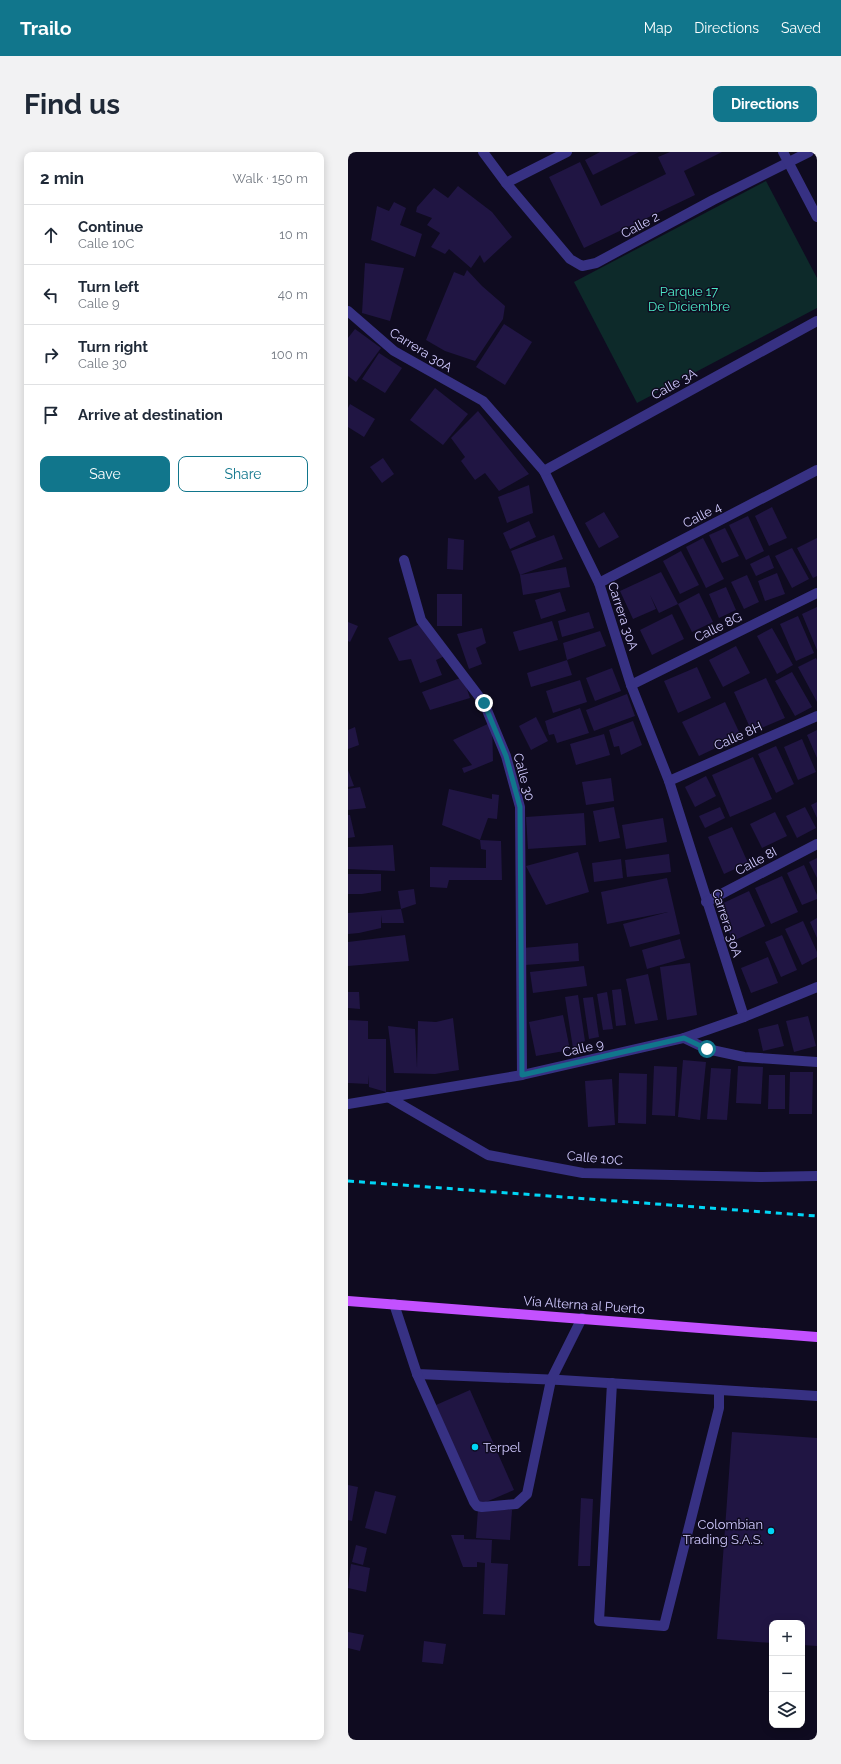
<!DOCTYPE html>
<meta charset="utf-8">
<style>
:root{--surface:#fff;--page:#f2f2f3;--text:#1f2937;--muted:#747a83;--line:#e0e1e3;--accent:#11768c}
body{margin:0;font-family:Raleway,sans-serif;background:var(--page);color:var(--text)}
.controls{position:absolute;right:12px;bottom:12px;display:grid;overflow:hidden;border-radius:8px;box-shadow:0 2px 10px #0003}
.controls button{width:36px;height:36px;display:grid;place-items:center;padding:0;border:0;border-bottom:1px solid var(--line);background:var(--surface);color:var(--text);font:20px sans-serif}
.stop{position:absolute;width:12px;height:12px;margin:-9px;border:3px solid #11768c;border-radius:50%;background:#fff}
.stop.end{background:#11768c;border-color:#fff;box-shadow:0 1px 4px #0008}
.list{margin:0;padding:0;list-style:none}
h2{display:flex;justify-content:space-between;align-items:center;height:52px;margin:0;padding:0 16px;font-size:17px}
h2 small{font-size:13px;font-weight:400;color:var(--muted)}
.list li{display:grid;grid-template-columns:26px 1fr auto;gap:12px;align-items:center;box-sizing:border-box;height:60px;padding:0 16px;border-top:1px solid var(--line)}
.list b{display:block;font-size:15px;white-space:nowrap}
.list p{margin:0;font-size:13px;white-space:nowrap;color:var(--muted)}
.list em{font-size:13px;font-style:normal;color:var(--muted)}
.actions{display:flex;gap:8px;padding:12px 16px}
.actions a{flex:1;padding:9px 0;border:1px solid var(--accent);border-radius:8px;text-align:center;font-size:14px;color:var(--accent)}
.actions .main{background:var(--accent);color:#fff}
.icon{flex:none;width:22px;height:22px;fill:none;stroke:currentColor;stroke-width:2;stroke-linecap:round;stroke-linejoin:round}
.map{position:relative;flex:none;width:469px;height:1588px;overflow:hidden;border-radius:8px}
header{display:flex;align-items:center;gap:24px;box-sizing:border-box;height:56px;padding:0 20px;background:var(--accent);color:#fff}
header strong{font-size:19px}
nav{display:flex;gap:22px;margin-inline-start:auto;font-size:14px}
.intro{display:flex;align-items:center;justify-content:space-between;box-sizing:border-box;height:96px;padding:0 24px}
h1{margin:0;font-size:28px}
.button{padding:10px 18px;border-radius:8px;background:var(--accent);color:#fff;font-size:14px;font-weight:700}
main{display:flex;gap:24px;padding:0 24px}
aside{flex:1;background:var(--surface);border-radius:8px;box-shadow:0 2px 10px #0003}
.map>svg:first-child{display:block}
.green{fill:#0d2a2a}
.building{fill:#201543}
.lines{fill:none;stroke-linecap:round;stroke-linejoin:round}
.service{stroke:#373183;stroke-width:10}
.minor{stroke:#373183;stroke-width:10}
.tertiary{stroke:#373183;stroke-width:10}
.primary{stroke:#c351ff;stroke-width:10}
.rail{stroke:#00d5f5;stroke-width:3;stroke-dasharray:6 5;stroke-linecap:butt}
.route{stroke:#11768c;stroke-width:5}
.poi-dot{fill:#00d5f5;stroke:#0f0b20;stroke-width:1.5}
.labels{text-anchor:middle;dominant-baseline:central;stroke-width:3;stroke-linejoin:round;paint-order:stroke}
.street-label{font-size:13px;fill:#d1caff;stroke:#0f0b20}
.park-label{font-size:13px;fill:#4ce9c6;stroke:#0f0b20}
.poi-label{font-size:13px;fill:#d1caff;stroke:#0f0b20;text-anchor:start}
</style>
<header>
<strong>Trailo</strong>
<nav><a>Map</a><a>Directions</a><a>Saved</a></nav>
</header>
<div class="intro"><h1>Find us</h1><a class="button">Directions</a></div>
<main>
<aside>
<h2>2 min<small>Walk · 150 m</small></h2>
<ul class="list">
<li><svg class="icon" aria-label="ahead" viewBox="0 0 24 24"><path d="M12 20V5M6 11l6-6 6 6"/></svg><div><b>Continue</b><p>Calle 10C</p></div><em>10 m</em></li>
<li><svg class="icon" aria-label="left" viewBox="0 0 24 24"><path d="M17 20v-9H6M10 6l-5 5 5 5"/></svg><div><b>Turn left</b><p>Calle 9</p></div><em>40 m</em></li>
<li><svg class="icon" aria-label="right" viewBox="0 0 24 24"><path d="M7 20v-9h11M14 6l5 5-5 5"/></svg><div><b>Turn right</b><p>Calle 30</p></div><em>100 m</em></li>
<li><svg class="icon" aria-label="arrive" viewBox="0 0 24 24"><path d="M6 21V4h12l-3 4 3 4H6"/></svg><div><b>Arrive at destination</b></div></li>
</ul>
<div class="actions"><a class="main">Save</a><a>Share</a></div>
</aside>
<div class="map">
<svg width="469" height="1588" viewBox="0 0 469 1588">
<rect width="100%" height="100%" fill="#0f0b20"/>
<polygon class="green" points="418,29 469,126 469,156 289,251 226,130"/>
<g class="building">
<polygon points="252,0 291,0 245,23 237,8"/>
<polygon points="322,0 374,0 336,19 347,43 236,96 201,25 232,10 253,54 318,22 310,5"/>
<polygon points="110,34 144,60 164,85 136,111 132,103 123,116 101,97 97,102 83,95 92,81 79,73 84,66 68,60 69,55 86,36 100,46"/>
<polygon points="46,50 58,56 52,73 74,82 67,105 23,88 29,54 41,59"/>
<polygon points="17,111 56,116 42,169 14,161"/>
<polygon points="119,118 134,134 157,154 155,167 127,209 97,199 78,188 106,120 116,124"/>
<polygon points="156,172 184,190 157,233 128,215"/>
<polygon points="7,177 33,196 8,230 0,224 0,186"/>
<polygon points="31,201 54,216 37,241 14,227"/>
<polygon points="87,236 120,262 95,293 62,268"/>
<polygon points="2,252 27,267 16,285 0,275 0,256"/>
<polygon points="130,259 181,322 151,339 137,321 127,328 113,309 117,305 103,286"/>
<polygon points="35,306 46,322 34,331 22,315"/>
<polygon points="181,333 185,361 159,371 150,345"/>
<polygon points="424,355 439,386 421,394 407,364"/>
<polygon points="256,360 271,385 251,396 237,371"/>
<polygon points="400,364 416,399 398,408 381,373"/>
<polygon points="181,369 188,385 162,397 155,381"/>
<polygon points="377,376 391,404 374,411 361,383"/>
<polygon points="206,383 215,407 172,423 218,415 222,435 175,443 172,423 163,399"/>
<polygon points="100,386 116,388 115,418 99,417"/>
<polygon points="355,386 376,427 358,436 338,395"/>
<polygon points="469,386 469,424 465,426 449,396"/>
<polygon points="444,396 461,427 444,436 427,404"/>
<polygon points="333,399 351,433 332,442 315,409"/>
<polygon points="421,403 426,416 408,424 402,412"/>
<polygon points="313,420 330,452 311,461 302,443 308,457 285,467 272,439"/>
<polygon points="429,421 437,442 417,449 410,429"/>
<polygon points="399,423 411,450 396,457 383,430"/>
<polygon points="378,435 388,458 371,466 361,442"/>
<polygon points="212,440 218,459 193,467 187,448"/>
<polygon points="351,441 365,470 344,480 330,452"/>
<rect x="89" y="442" width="25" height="32"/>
<polygon points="469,455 469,498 454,462"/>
<polygon points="241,460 246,476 214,485 210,469"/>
<polygon points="324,462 336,487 304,503 292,478"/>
<polygon points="450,464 466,501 448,509 432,472"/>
<polygon points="204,469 210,488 171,499 165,480"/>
<polygon points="0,470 10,474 2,490 0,489"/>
<polygon points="74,471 97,504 88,508 94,523 72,531 63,507 51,509 40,486"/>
<polygon points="134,476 138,491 128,496 134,512 121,517 109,482"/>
<polygon points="424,476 445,513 429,522 409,484"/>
<polygon points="252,479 258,494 219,508 224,523 183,535 179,521 219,508 215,491"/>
<polygon points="388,494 402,521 375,535 361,508"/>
<polygon points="468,506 469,508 469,550 450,515"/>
<polygon points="349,515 363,546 330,561 316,529"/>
<polygon points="264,516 273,539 247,549 238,526"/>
<polygon points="444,520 464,555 447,564 427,529"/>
<polygon points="115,525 122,546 82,558 74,540"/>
<polygon points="418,526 437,566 404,580 386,540"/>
<polygon points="232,528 239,550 205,561 198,539"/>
<polygon points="279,542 287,564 246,579 238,558"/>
<polygon points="377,550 393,584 351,604 334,570"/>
<polygon points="232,556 241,581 209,591 206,582 201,583 197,569"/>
<polygon points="188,565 200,589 183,598 171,574"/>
<polygon points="285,569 294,593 273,603 271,594 266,595 261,578"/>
<polygon points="144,570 145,609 116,621 114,616 124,613 105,588"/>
<polygon points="7,575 11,593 0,597 0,578"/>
<polygon points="469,578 469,606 459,583"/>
<polygon points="256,582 262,603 228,613 222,592"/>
<polygon points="454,587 468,620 450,628 436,595"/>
<polygon points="428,594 446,632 428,641 410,602"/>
<polygon points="405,605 424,647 382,665 364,623"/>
<polygon points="0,618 6,634 0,635"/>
<polygon points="358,624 368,644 347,655 337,635"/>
<polygon points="263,626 266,649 238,653 234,630"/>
<polygon points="12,635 18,656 0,658 0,637"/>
<polygon points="101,637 144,647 144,642 151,643 149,667 140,666 132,688 94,673"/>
<polygon points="469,650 469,666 463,653"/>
<polygon points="266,655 272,686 251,690 245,659"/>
<polygon points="372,655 377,666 357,676 351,664"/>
<polygon points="457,655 468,676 449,686 438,664"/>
<polygon points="427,660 439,684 414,696 402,672"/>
<polygon points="236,661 238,693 180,697 178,665"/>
<polygon points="0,663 2,663 7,685 0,686"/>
<polygon points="315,666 319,690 278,697 274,673"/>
<polygon points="384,675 400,711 376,722 360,685"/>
<polygon points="132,688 153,689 154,728 101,728 99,736 82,735 82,715 138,716 138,698 133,697"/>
<polygon points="45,693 47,719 0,717 0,695"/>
<polygon points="230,700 241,740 198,753 178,714"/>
<polygon points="321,702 323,720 279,725 277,708"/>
<polygon points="469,706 469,726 461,710"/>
<polygon points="273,707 275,726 246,730 244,711"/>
<polygon points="456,713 469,743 469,747 454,753 439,721"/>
<polygon points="0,722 33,722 33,739 14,742 0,742"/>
<polygon points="434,724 450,760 423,772 407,736"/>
<polygon points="319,726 332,782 282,795 275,772 320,760 259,772 253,740"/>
<polygon points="66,737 68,752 53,757 56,771 34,771 33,763 33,776 11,781 0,782 0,761 53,757 50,739"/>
<polygon points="401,739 417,774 385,789 369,754"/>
<polygon points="469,766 469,786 462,770"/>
<polygon points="455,769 469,800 469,805 454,813 437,777"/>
<polygon points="57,783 61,809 0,814 0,790"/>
<polygon points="434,783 449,818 433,825 417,790"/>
<polygon points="332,787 337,806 299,817 294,798"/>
<polygon points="230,791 231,809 177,813 175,796"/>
<polygon points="420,805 430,831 403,841 393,816"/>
<polygon points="342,811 349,863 319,868 312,815"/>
<polygon points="236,814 239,834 185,841 182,820"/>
<polygon points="300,822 310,868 287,872 278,827"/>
<polygon points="273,837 278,873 268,874 264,838"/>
<polygon points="0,840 11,840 12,857 0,856"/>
<polygon points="259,840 265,877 255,878 249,842"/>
<polygon points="230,843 237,889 225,896 217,845"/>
<polygon points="245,845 251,885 241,887 235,846"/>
<polygon points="215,863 222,898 188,904 181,870"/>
<polygon points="460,864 468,894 446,900 438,869"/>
<polygon points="105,866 111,918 87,922 46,921 40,874 67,877 69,916 70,869 88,870"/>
<polygon points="0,868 20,869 20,887 38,887 38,940 21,935 20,923 20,932 0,931"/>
<polygon points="430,872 436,894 415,899 410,877"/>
<polygon points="335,908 358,910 352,968 330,965"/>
<polygon points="306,914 329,915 327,964 304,963"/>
<polygon points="390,914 415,915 413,952 388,951"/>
<polygon points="363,916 383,917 379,968 359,967"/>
<polygon points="442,920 465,920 464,962 441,962"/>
<polygon points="271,921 299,922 298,972 270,971"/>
<polygon points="421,923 437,923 437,957 420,957"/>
<polygon points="264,927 267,973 240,975 237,929"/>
<polygon points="122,1238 166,1338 131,1353 88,1253"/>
<polygon points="384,1280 469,1286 469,1494 454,1493 454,1471 424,1471 424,1491 369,1487"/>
<polygon points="0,1333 10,1335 4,1369 0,1368"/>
<polygon points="27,1339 48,1344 38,1382 17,1376"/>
<polygon points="233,1346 245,1347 242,1414 230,1414"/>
<polygon points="130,1357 164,1358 162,1388 128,1386"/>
<polygon points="103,1383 116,1383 116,1387 144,1388 143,1411 160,1412 157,1463 135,1462 137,1411 129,1410 129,1415 115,1415"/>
<polygon points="8,1393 19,1396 15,1413 4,1410"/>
<polygon points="3,1412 22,1416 18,1440 0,1436"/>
<polygon points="0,1480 16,1483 12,1499 0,1496"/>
<polygon points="76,1489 98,1492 95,1512 74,1510"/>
</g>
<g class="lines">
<g class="service">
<polyline points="46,1152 69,1222 212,1228 469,1244"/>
<polyline points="69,1222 126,1350 129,1354 134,1355 168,1352 179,1342 203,1228 234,1166"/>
<polyline points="264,1231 251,1469 316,1474 371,1256 371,1238"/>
</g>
<g class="minor">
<polyline points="135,0 158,31 222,107 234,114 248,111 365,48 461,0"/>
<polyline points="435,0 469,65"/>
<polyline points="158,31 219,0"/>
<polyline points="0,159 46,199 135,249 196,319 251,431 283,533 321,629 396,865"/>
<polyline points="196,319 469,169"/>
<polyline points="56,408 73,468 136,551 158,604 172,655 174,923"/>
<polyline points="251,431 469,318"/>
<polyline points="283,533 469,441"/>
<polyline points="321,629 469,564"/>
<polyline points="358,750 469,692"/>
<polyline points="336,886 359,897 396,905 469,910"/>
<polyline points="40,945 140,1003 235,1021 412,1025 469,1024"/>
</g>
<polyline class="tertiary" points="0,952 174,923 336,886 396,865 469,835"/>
<polyline class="primary" points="0,1149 469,1185"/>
<polyline class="rail" points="0,1029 469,1064"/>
</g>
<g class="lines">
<polyline class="route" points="136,551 158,604 172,655 174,923 336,886 359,897"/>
</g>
<g class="poi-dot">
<circle cx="127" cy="1295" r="4"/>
<circle cx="423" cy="1379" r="4"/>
</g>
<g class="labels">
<g class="street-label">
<text transform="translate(292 73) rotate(-28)">Calle 2</text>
<text transform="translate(73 198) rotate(32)">Carrera 30A</text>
<text transform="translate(326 232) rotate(-29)">Calle 3A</text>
<text transform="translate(354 363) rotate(-27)">Calle 4</text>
<text transform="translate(275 464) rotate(72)">Carrera 30A</text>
<text transform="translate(370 475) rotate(-26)">Calle 8G</text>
<text transform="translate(390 584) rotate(-24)">Calle 8H</text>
<text transform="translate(176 625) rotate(75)">Calle 30</text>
<text transform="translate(408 709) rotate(-28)">Calle 8I</text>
<text transform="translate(379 771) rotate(72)">Carrera 30A</text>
<text transform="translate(235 896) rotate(-13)">Calle 9</text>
<text transform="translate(247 1006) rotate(5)">Calle 10C</text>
<text transform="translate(236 1153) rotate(4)">Vía Alterna al Puerto</text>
</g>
<g class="park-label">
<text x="341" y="139">Parque 17<tspan x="341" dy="15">De Diciembre</tspan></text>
</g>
<g class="poi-label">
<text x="135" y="1295">Terpel</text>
<text x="415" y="1372" text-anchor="end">Colombian<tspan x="415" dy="15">Trading S.A.S.</tspan></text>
</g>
</g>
</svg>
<div class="controls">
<button>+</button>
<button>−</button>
<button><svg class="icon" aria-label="layers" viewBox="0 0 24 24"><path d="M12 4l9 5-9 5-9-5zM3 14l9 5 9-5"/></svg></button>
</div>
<div class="stop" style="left:359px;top:897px"></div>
<div class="stop end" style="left:136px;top:551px"></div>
</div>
</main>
